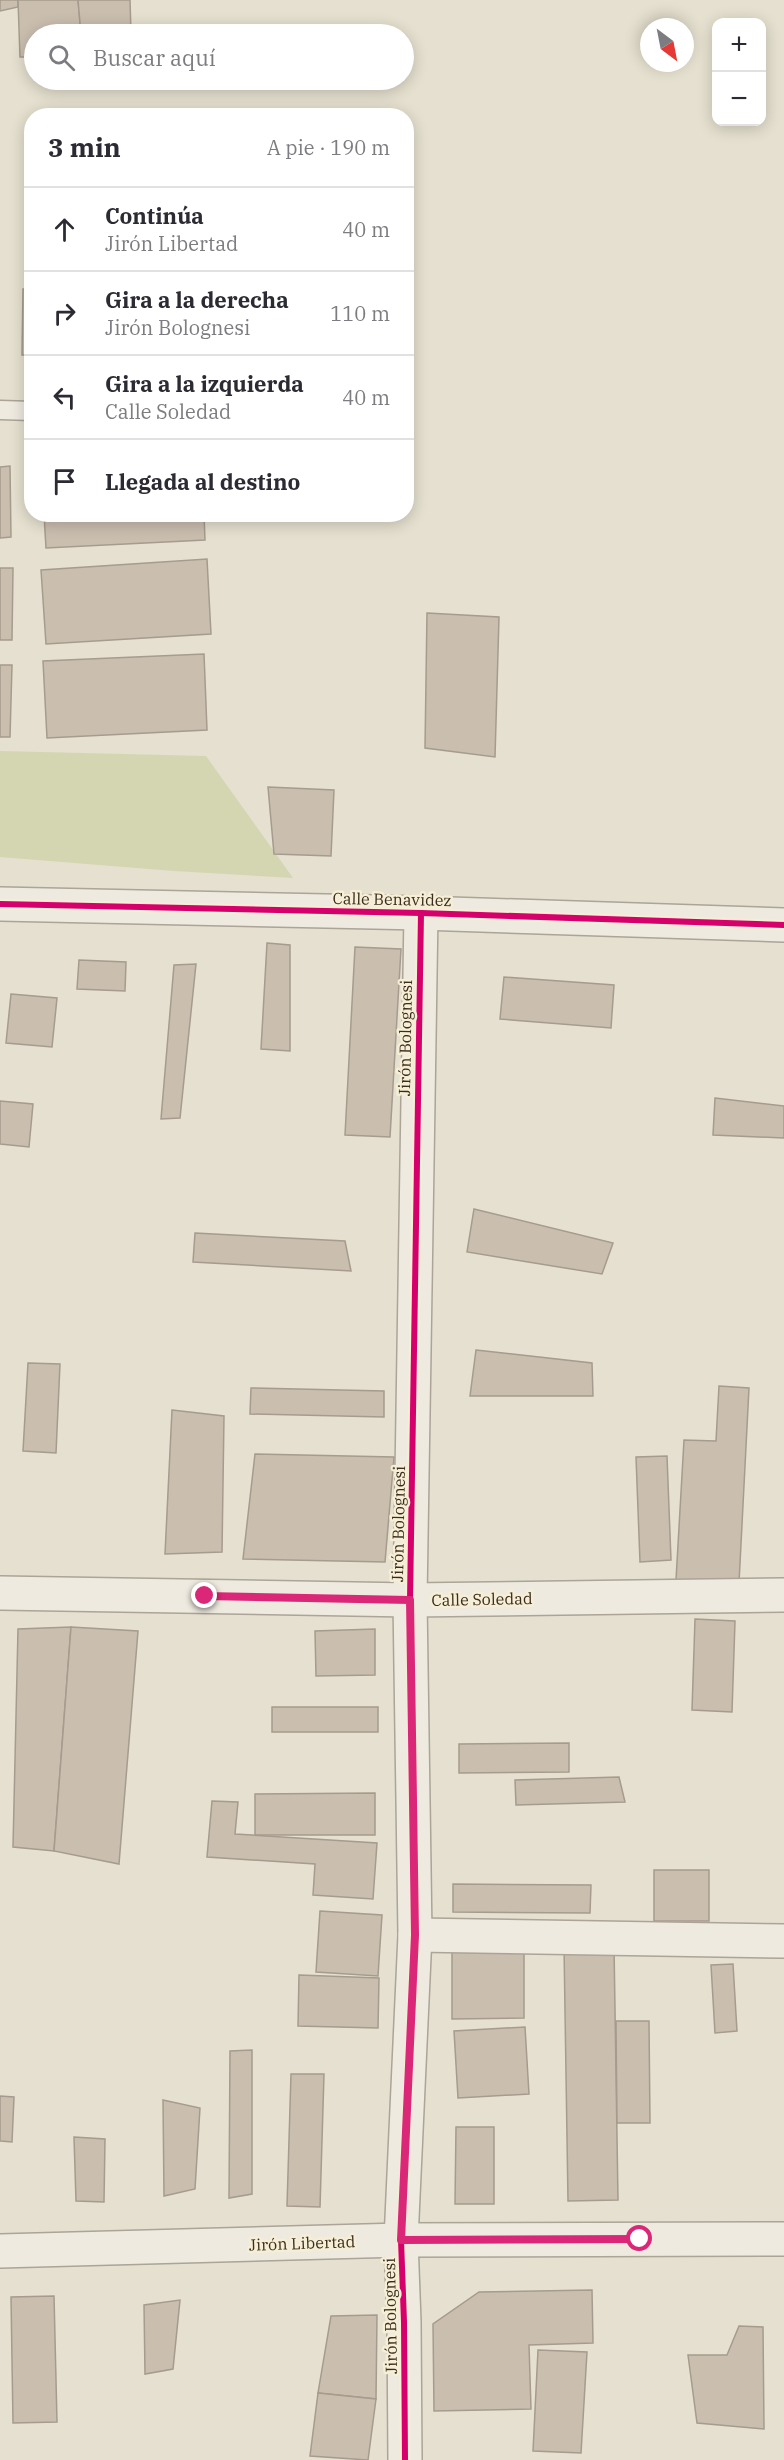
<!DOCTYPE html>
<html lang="es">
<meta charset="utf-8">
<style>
:root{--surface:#fff;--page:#f7f7f7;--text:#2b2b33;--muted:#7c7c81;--line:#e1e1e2}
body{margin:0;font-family:"IBM Plex Serif",serif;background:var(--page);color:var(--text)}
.controls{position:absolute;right:18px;top:18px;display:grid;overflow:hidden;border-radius:12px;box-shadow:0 3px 15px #0003}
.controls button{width:54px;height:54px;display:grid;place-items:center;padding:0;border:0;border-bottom:2px solid var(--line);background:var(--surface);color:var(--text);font:30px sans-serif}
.compass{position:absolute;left:640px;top:18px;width:54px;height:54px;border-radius:50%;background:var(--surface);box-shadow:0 3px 15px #0003;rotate:148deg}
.stop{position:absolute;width:18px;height:18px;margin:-14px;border:4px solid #db2777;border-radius:50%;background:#fff}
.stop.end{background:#db2777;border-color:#fff;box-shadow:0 2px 6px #0008}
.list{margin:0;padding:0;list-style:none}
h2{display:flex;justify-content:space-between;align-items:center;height:78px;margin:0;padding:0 24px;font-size:26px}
h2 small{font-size:20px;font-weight:400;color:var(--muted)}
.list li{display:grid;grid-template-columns:39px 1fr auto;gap:18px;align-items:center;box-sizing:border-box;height:84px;padding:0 24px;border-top:2px solid var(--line)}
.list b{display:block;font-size:22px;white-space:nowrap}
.list p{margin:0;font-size:20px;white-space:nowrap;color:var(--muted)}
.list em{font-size:20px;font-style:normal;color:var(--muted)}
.icon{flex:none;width:33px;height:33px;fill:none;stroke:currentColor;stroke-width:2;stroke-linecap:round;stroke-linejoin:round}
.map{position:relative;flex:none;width:784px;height:2460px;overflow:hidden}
.search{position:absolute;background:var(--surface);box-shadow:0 3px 15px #0003;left:24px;top:24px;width:390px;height:66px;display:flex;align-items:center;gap:15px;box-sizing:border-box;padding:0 21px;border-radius:33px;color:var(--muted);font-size:22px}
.panel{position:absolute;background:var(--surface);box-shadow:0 3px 15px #0003;left:24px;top:108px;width:390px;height:414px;border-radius:24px}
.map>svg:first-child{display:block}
.green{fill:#d4d6b1}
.building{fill:#cabeaf;stroke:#a69b8e;stroke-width:1.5}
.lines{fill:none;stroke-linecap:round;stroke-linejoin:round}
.lane-casing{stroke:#aba497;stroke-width:21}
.street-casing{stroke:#aba497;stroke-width:36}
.lane{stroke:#eeeae0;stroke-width:18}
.street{stroke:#eeeae0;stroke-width:33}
.cycleway-casing{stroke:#f6eed5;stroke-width:10}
.cycleway{stroke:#d6006c;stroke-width:6}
.route{stroke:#db2777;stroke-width:8}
.labels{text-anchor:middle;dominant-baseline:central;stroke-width:5;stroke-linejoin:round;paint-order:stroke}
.street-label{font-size:16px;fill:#3a2d1f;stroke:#f6eed5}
</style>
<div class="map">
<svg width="784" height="2460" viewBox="0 0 784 2460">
<rect width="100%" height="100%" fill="#e5e0cf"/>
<polygon class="green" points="0,751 206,756 293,878 174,871 0,857"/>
<g class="building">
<polygon points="0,0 18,0 18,7 0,11"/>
<polygon points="18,0 78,0 81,34 34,34 34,57 20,57"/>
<polygon points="78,0 130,0 131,34 81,34"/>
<polygon points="23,289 32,289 32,355 22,355"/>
<polygon points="10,466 11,537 0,538 0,467"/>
<polygon points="44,514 204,514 205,540 46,548"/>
<polygon points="207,559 211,634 46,644 41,570"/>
<polygon points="0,568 13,568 12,640 0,640"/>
<polygon points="427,613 499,617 495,757 425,748"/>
<polygon points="204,654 207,730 47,738 43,661"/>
<polygon points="0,665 12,665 10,737 0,737"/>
<polygon points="268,787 334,790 331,856 274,854"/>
<polygon points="267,943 290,945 290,1051 261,1049"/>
<polygon points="355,947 401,949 390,1137 345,1135"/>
<polygon points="79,960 126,962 125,991 77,989"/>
<polygon points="196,964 180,1118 161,1119 174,965"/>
<polygon points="504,977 614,985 611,1028 500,1019"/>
<polygon points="11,994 57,998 52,1047 6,1043"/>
<polygon points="715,1098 784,1106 784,1138 713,1135"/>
<polygon points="0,1101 33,1104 29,1147 0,1144"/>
<polygon points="474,1209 613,1243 602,1274 467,1252"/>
<polygon points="195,1233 345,1241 351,1271 193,1262"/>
<polygon points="476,1350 592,1363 593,1396 470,1396"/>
<polygon points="28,1363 60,1364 56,1453 23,1451"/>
<polygon points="719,1386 749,1388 739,1583 676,1580 684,1440 716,1441"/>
<polygon points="251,1388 384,1391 384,1417 250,1414"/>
<polygon points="172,1410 224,1416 222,1552 165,1554"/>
<polygon points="255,1454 394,1457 385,1562 243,1559"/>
<polygon points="667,1456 671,1560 640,1562 636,1457"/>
<polygon points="695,1619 735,1621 732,1712 692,1710"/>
<polygon points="71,1627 54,1851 13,1847 18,1629"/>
<polygon points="71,1627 138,1631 119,1864 54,1851"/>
<polygon points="375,1629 375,1675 316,1676 315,1631"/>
<rect x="272" y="1707" width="106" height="25"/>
<polygon points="569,1743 569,1772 459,1773 459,1744"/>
<polygon points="619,1777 625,1802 516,1805 515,1780"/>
<polygon points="375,1793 375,1835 255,1835 255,1794"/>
<polygon points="212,1801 238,1802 235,1834 377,1843 373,1899 313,1895 315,1864 207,1857"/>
<rect x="654" y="1870" width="55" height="51"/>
<polygon points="453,1884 591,1885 590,1913 453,1912"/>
<polygon points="320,1911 382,1915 378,1976 316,1972"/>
<polygon points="452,1946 524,1946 524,2018 452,2019"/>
<polygon points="614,1946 618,2200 568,2201 564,1947"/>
<polygon points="733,1964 737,2031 715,2033 711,1965"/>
<polygon points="299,1975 379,1978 378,2028 298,2026"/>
<polygon points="616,2021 649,2021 650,2123 617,2123"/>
<polygon points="525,2027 529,2094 458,2098 454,2031"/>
<polygon points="252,2050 252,2194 229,2198 230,2051"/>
<polygon points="291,2074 324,2074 320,2207 287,2206"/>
<polygon points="0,2096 14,2097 12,2142 0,2141"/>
<polygon points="163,2100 200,2108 195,2189 164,2196"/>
<polygon points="456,2127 494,2127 494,2204 455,2204"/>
<polygon points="74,2137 105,2139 104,2202 76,2201"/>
<polygon points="592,2290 593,2343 529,2345 531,2409 434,2411 433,2324 479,2292"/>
<polygon points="54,2296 57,2422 13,2423 11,2297"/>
<polygon points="180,2300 173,2369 145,2374 144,2305"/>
<polygon points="377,2315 376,2399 318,2393 331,2316"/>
<polygon points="739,2326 763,2327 764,2429 697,2423 688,2355 727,2355"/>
<polygon points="538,2350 587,2352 581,2453 533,2451"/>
<polygon points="318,2393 376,2399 368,2460 310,2456"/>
</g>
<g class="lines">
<g class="lane-casing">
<polyline id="lane" points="0,410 32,411"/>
</g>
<g class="street-casing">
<g id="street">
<polyline points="0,904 421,913 784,925"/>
<polyline points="0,1593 410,1600 784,1595"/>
<polyline points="415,1935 784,1941"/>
<polyline points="0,2251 401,2240 784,2239"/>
<polyline points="405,2460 404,2322 401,2240 415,1935 410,1600 421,913"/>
</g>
</g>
<use href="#lane" class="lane"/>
<use href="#street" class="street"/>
<g class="cycleway-casing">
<g id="cycleway">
<polyline points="0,904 421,913 784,925"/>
<polyline points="405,2460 404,2322 401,2240 415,1935 410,1600 421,913"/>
</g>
</g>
<use href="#cycleway" class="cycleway"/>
</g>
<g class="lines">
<polyline class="route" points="205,1596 410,1600 415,1935 401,2240 640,2239"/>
</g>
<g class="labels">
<g class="street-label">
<text transform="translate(392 899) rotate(1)">Calle Benavidez</text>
<text transform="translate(405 1038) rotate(-89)">Jirón Bolognesi</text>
<text transform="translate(398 1524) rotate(-89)">Jirón Bolognesi</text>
<text transform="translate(482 1599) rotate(-1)">Calle Soledad</text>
<text transform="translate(302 2243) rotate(-2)">Jirón Libertad</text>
<text transform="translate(390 2316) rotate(-91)">Jirón Bolognesi</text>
</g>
</g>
</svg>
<div class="controls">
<button>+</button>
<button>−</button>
</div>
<svg class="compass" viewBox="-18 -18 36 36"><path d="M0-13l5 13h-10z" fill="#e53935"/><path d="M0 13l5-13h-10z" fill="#7c7c81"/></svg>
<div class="stop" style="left:640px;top:2239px"></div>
<div class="stop end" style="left:205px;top:1596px"></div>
<div class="search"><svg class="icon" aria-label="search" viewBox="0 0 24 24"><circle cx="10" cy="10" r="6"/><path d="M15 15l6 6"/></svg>Buscar aquí</div>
<section class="panel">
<h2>3 min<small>A pie · 190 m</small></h2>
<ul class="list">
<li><svg class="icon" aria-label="ahead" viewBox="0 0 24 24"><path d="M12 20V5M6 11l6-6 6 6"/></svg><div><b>Continúa</b><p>Jirón Libertad</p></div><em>40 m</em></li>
<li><svg class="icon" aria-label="right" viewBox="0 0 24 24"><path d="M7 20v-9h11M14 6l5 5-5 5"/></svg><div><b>Gira a la derecha</b><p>Jirón Bolognesi</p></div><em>110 m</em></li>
<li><svg class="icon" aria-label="left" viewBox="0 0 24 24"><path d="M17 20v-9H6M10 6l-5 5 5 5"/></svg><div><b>Gira a la izquierda</b><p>Calle Soledad</p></div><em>40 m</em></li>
<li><svg class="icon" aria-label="arrive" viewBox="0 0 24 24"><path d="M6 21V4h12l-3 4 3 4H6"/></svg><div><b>Llegada al destino</b></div></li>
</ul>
</section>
</div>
